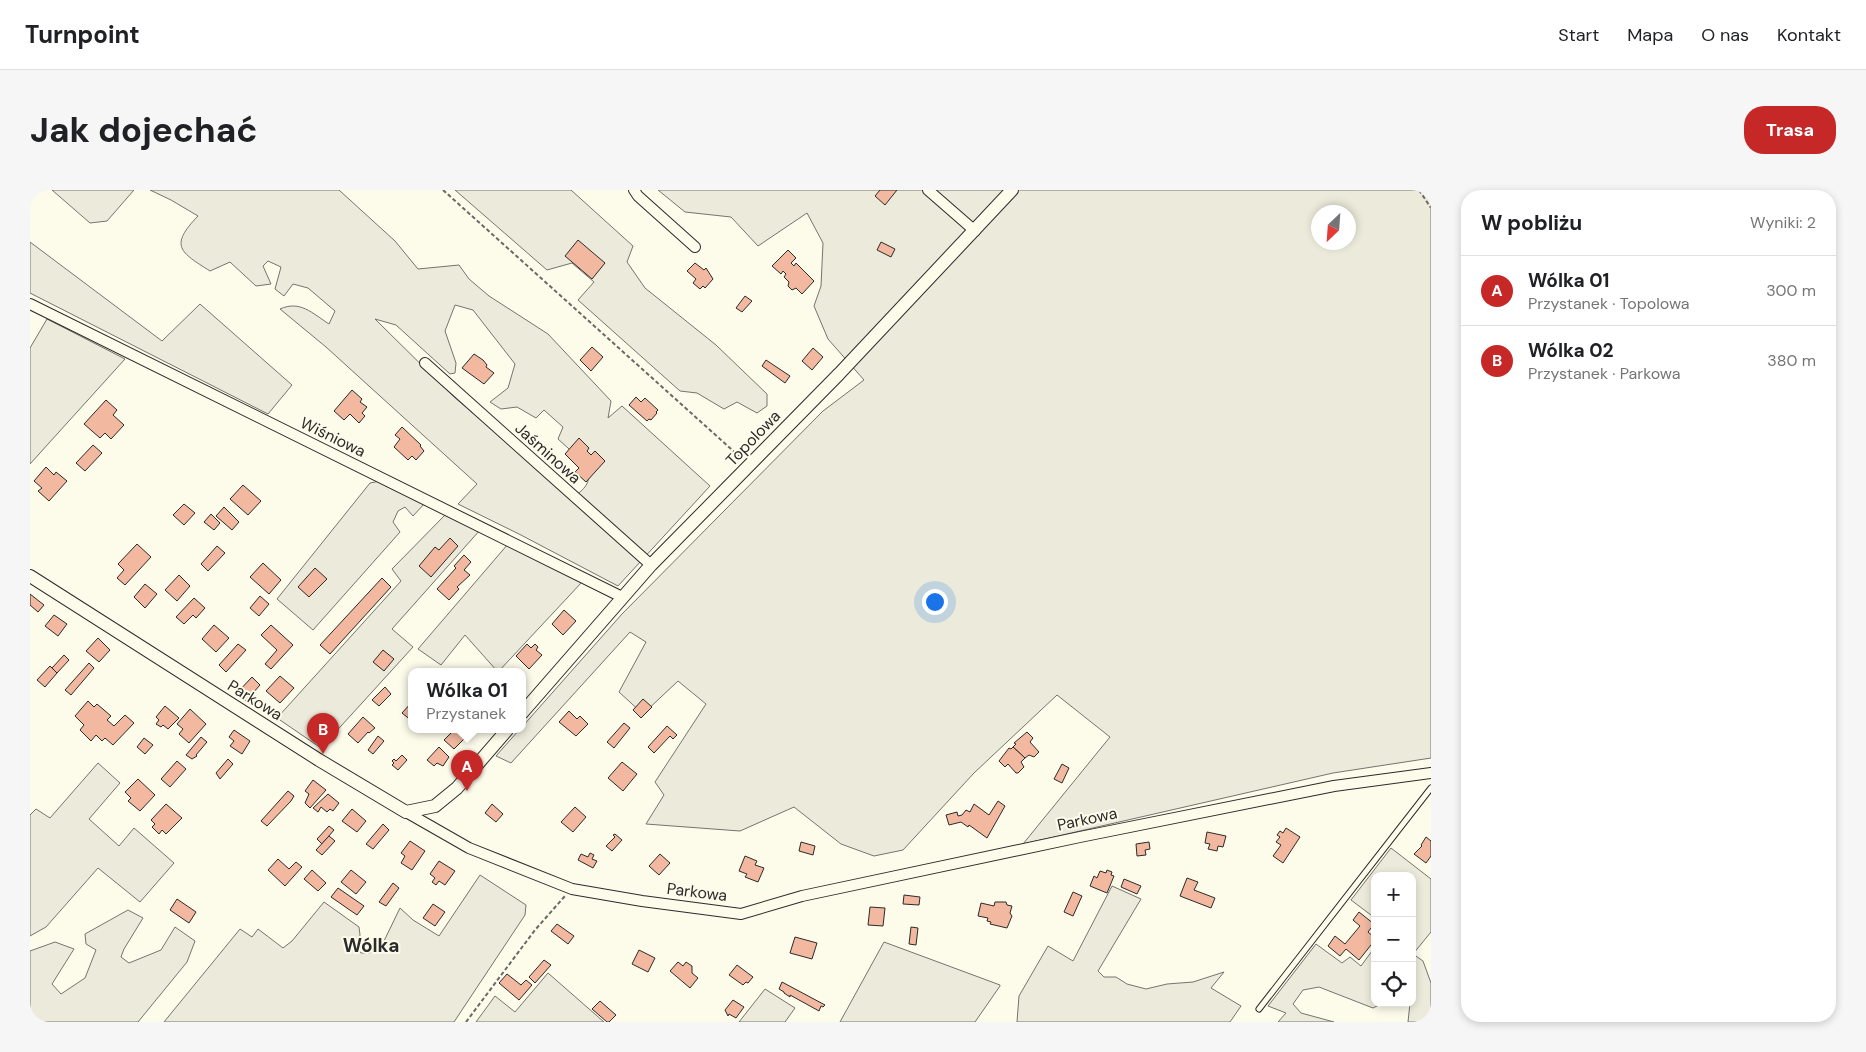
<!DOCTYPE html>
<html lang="pl">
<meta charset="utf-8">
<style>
:root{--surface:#fff;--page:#f6f6f6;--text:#202124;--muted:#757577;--line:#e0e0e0;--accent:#c62828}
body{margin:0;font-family:"DM Sans",sans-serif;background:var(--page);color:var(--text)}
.controls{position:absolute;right:15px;bottom:15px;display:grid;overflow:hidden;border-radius:10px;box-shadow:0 2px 8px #0003}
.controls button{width:45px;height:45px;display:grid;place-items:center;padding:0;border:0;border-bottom:1px solid var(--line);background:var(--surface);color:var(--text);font:25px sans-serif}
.compass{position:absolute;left:1281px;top:15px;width:45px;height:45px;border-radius:50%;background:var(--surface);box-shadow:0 2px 8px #0003;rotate:205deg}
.you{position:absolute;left:904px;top:411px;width:18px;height:18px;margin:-12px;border:4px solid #fff;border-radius:50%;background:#1a73e8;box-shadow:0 0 0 8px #1a73e833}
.badge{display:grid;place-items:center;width:32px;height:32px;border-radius:50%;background:var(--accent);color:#fff;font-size:16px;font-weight:700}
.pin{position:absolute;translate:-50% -41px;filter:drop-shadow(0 1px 2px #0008)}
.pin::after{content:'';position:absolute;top:26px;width:18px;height:15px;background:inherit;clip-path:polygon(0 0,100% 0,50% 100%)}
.popup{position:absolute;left:378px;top:478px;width:118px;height:65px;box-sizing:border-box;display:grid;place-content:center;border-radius:10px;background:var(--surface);filter:drop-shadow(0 1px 4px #0005);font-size:16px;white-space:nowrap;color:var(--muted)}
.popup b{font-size:19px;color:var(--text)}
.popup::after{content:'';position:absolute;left:50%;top:100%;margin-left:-10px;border:10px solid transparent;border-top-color:var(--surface)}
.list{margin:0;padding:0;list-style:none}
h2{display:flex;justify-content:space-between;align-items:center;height:65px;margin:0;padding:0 20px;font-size:21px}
h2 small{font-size:16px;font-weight:400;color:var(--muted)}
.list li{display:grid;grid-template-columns:32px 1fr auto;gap:15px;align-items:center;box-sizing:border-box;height:70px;padding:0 20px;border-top:1px solid var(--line)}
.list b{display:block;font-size:19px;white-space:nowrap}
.list p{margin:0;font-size:16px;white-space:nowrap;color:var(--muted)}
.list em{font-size:16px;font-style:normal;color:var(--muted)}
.icon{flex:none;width:28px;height:28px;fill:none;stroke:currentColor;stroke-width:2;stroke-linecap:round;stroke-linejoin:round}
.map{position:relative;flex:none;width:1401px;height:832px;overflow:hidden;border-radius:20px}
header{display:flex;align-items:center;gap:30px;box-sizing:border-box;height:70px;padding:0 25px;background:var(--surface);border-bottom:1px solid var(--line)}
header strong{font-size:24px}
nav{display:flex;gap:28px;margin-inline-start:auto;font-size:18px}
.intro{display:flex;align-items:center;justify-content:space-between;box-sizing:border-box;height:120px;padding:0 30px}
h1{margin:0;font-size:35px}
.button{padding:12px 22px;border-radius:20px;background:var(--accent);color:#fff;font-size:18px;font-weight:700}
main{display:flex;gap:30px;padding:0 30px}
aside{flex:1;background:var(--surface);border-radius:20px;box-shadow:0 2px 8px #0003}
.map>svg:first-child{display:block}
.green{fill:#ecebdb;stroke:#74746e;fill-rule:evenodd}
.building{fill:#f2b8a0;stroke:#2b2b2b}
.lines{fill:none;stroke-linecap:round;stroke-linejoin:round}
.service-casing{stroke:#2b2b2b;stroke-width:7}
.minor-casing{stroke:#2b2b2b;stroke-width:12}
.tertiary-casing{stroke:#2b2b2b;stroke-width:14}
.path{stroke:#6a6964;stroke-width:2;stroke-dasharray:4 2.5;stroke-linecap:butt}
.service{stroke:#fdfbea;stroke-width:5}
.minor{stroke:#fdfbea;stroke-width:10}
.tertiary{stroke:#fdfbea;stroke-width:12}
.labels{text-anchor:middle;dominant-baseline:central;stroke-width:4;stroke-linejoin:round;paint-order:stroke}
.street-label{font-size:16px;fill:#2b2b2b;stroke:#fdfbea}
.quarter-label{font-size:19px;font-weight:bold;fill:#2b2b2b;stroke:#fdfbea}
</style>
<header>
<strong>Turnpoint</strong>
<nav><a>Start</a><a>Mapa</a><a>O nas</a><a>Kontakt</a></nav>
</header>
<div class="intro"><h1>Jak dojechać</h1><a class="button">Trasa</a></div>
<main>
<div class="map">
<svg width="1401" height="832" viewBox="0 0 1401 832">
<rect width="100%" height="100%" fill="#fdfbea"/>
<g class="green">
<polygon points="22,0 104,0 77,31 60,33"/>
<path d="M 120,0 L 309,0 L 365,51 L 388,79 L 429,75 L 439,89 L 459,106 L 518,144 L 581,211 L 578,228 L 592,216 L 680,296 L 588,396 L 489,344 L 428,314 L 447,294 L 296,157 L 250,119 C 270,110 282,123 299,134 L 305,121 L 278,98 L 263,94 L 254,106 L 245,99 L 251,77 L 238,71 L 233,76 L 241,94 L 226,96 L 200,72 L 180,81 C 150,62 139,56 168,26 L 141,10 ZM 425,115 L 443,120 L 485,174 L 478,198 L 460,212 L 471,219 L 487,217 L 506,228 L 514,220 L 533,237 L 528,249 L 559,277 C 560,294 556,298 542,308 L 423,206 L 345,129 L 366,135 L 420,184 L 425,183 L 426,173 L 415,141 Z"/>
<polygon points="425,0 541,0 603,56 597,72 615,98 686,155 737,204 737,216 727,223 707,212 694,219 667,203 650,201 548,110 564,92 542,73 517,80"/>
<path d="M 628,0 L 1401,0 L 1401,568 L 1303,583 L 993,654 L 1080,547 L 1027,505 L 944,583 L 873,660 L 844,666 L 811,654 L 764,617 L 710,641 L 616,634 L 634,605 L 625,592 L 676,514 L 648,491 L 613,524 L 589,502 L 616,452 L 600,442 L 481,573 L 466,566 L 489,540 L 492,540 L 492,537 L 592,424 L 793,221 L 834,190 L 798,149 L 784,116 L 791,96 L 793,53 L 777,23 L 728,56 L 701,27 L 655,22 ZM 1288,22 L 1318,22 L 1318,52 L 1288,52 Z"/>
<polygon points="0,52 132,151 170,114 262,195 238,224 0,103"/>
<polygon points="17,129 95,169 0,274 0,158"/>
<polygon points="350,291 395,313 383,326 375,317 368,321 363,332 370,342 283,440 247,409 340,293"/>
<polygon points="416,324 450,340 362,439 383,457 291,558 247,528 371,391 362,379"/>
<polygon points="478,354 552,392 468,482 435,445 411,475 388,459"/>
<polygon points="68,573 90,593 59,629 89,656 104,638 144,673 110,712 68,678 16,737 0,746 0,625 6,619 20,628"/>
<polygon points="1361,658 1401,689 1401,742 1383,764 1393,771 1401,793 1401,832 1378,832 1380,813 1382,813 1382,686 1345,686 1345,728 1321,710"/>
<polygon points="450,685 496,715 495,725 424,832 134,832 210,739 222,747 228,739 253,758 262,751 294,712 329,737 330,745 327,758 331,763 340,763 354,751 370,718 383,730 409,746"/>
<polygon points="1082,696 1111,709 1068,781 1074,787 1086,787 1097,794 1116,799 1137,794 1163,792 1194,782 1181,798 1211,816 1200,832 987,832 989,806 1018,756 1043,771"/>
<polygon points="98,720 113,728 94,759 91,767 99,773 131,760 145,737 165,751 157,772 108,832 0,832 0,761 25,752 44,759 22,794 31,804 55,788 66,760 56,754 55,744"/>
<polygon points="854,752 970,795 970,796 945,832 810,832"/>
<polygon points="1286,754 1312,773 1320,767 1331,776 1345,757 1345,813 1353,813 1343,818 1289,797 1273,800 1263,814 1271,823 1304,832 1248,832 1256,823 1238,816"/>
<polygon points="518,783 574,832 446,832 465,806 485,822"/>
<polygon points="735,799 765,818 755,832 709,832"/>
</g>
<g class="building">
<polygon points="850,0 867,0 855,15 845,6"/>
<polygon points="548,50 575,73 562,89 535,66"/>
<polygon points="851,52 865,59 861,67 847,60"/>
<polygon points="758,60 766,68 761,73 764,76 766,73 784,91 772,104 766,98 762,100 758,96 759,92 754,87 756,84 753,81 751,84 742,76"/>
<polygon points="665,73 674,80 676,78 683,89 675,98 673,96 670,99 663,93 666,89 657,81"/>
<polygon points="715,106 722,111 712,122 706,118"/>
<polygon points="562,157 573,167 561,181 550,170"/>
<polygon points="783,158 793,167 782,180 772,171"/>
<polygon points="444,164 453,170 457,175 456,177 464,183 454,194 432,178"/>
<polygon points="736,170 760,186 755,193 732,176"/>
<polygon points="322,200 332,209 330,212 337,217 332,223 335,226 329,233 320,224 314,230 304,221"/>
<polygon points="606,207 611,212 615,208 628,220 626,222 627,223 621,230 619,229 617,231 599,215"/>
<polygon points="76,210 87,220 83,225 94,235 81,249 75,243 70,248 54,234"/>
<polygon points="372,237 391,255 390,256 394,261 386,270 382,266 378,270 364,257 370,249 365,245"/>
<polygon points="549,248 559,258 557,261 561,265 565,261 575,271 556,292 545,282 549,278 535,264"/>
<polygon points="63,255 72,263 55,281 46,273"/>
<polygon points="16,277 24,285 26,282 37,291 19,311 8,301 12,298 4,291"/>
<polygon points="213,295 231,311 218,325 200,309"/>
<polygon points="154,314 165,323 154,335 143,325"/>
<polygon points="194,317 209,332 202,340 186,326"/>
<polygon points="181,324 190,333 184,340 174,332"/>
<polygon points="420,348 428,356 401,387 389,376 405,357 409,360"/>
<polygon points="107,354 121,367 95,395 87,388 94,380 88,374"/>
<polygon points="187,356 195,363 178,381 171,374"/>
<polygon points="434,365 441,372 434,380 440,385 427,397 429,399 419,410 407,399 426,378 424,376"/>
<polygon points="233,373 251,390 239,404 220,387"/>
<polygon points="285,378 297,389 279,407 268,397"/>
<polygon points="149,385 160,396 147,411 135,400"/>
<polygon points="352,388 361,397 300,464 290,455"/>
<polygon points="115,394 127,404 115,418 104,407"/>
<polygon points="0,404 14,415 8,422 0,415"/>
<polygon points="230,406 239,414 229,426 220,418"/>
<polygon points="164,408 175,418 166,428 163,425 154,434 146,427"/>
<polygon points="534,420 546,431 533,445 522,434"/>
<polygon points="24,425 37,434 28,446 15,436"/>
<polygon points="184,435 199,448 186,462 172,449"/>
<polygon points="241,435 263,455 241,479 235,474 247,460 231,445"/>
<polygon points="68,448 80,460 69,472 56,461"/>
<polygon points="208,454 216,460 196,482 189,475"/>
<polygon points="497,454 501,458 505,454 508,457 506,460 512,465 499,479 486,466"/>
<polygon points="353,460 364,469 354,481 343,472"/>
<polygon points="34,465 39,470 27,483 22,478"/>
<polygon points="59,473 64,478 41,505 35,500"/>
<polygon points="20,476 27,483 15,497 7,490"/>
<polygon points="250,486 264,498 250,513 236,501"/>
<polygon points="222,487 230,495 216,511 207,503"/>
<polygon points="355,497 361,504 349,516 342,510"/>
<polygon points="613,509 622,517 611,528 603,520"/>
<polygon points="58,511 64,517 67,514 81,526 77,530 84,536 95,525 104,533 83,555 75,548 72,551 66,545 61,551 50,540 54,535 45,526"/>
<polygon points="382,512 382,531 372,523"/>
<polygon points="135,516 149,528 138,539 133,535 131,537 126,534 129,530 126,527"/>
<polygon points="160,519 176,534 159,553 149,544 153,539 147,534"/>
<polygon points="539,521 547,529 550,526 558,534 546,546 529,532"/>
<polygon points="333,527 345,538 339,543 338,542 328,553 318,544"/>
<polygon points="594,533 600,538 584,558 577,552"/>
<polygon points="637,536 647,545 643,549 640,546 624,563 618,557"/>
<polygon points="204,540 220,551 212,564 200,556 204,551 199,547"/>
<polygon points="424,540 432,540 431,541 437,546 424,559 414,550"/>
<polygon points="997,542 1003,548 1000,552 1009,562 1004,567 999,565 995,568 983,557 986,554 984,553"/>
<polygon points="348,546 354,551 343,564 338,560"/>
<polygon points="171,547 177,552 166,565 167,566 162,569 156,565"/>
<polygon points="114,548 123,555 115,564 107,557"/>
<polygon points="409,557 419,567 413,576 407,573 404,576 397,570"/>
<polygon points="983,557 995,568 991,572 994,577 988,583 986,583 978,574 975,577 969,571 979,558 981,559"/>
<polygon points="372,565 377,570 368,580 362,575 364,573 362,571 364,569 366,571"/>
<polygon points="198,569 203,574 190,589 186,583"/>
<polygon points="147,571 156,579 140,597 131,589"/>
<polygon points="592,572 607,584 593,601 578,588"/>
<polygon points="1032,574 1039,578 1032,593 1024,589"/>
<polygon points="108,589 125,605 110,621 98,611 101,608 95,602"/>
<polygon points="283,590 296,600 280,618 275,613 279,604 275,601"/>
<polygon points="258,601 264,606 261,611 237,636 231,631"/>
<polygon points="298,604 309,613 303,621 300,619 297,622 291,617 288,622 283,618"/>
<polygon points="968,611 975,616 957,648 939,635 938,637 931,632 919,635 916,625 927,622 928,626 932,625 936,620 940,622 944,614 959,625"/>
<polygon points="136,614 152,628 136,644 132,640 129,644 122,637 125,634 121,630"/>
<polygon points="462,614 473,624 466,632 455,623"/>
<polygon points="545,617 556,627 543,642 531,632"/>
<polygon points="322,619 336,631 327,642 312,631"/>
<polygon points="353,634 359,640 343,659 336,654"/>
<polygon points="299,636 304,640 292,654 287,649"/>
<polygon points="1256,638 1270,647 1253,673 1243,666 1251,655 1246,652 1250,647 1247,645 1250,641 1253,643"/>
<polygon points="1177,642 1196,646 1193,657 1188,656 1187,661 1178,659 1180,654 1175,653"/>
<polygon points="585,644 592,650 582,661 576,656 585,647 583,645"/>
<polygon points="299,646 305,651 292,665 286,660"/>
<polygon points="1396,647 1401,651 1401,666 1396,673 1384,664 1392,656 1391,655"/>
<polygon points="380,651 395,661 382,680 371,673 375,666 371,663"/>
<polygon points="771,652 785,656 783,665 769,661"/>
<polygon points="1119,652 1120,659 1115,660 1116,665 1107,666 1106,654"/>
<polygon points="560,663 564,665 562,669 567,671 563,678 548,670 551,664 558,667"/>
<polygon points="630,664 640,673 629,685 619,676"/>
<polygon points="715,666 727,671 725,675 734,678 728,692 715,687 717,684 709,681"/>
<polygon points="248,669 259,679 266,672 272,677 255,696 238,680"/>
<polygon points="409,671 425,681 415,695 409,691 406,695 402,692 405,688 400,684"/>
<polygon points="282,680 296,693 288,701 274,689"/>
<polygon points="321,680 336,692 326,704 311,692"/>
<polygon points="1077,680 1082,682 1081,685 1084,686 1077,703 1060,696 1064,686 1067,688 1070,681 1076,683"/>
<polygon points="1157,688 1168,692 1164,700 1185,708 1181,718 1150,706"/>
<polygon points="1094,689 1111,696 1107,704 1091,697"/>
<polygon points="363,693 369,698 356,716 349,712"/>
<polygon points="308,698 334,716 327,725 301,707"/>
<polygon points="1043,702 1052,706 1043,726 1034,722"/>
<polygon points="874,705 890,707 889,715 873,714"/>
<polygon points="147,709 166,722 159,733 140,720"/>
<polygon points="965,712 976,712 977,715 982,716 980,723 982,726 977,738 960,734 961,732 957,731 958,728 948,726 951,713 964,716"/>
<polygon points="403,714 415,722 405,736 393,728"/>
<polygon points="840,717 855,718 853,736 838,735"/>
<polygon points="1329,722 1344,734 1338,742 1345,748 1345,750 1329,770 1316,759 1310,766 1298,756 1305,746 1315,754 1330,736 1323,730"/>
<polygon points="527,734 544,746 538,754 521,741"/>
<polygon points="881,737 888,738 886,755 879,754"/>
<polygon points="765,747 787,753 782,769 760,763"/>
<polygon points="609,760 625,768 618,782 602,774"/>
<polygon points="514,770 521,775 505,793 499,787"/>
<polygon points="648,772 653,776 656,772 662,776 662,783 668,788 660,798 640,781"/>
<polygon points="707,775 723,787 718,793 716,792 713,795 699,785"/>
<polygon points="477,784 491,795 496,790 502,795 489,810 469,793"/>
<polygon points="752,792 795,815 793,817 791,816 789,821 760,805 760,807 754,803 754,802 749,799"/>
<polygon points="703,810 714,817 706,828 699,824 698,826 695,820"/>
<polygon points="570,811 586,825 579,832 577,832 562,819"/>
</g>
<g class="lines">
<g class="service-casing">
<polyline id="service" points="1229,819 1401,598"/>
</g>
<g class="minor-casing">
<g id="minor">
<polyline points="604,0 608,6 665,57"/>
<polyline points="898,0 945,41"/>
<polyline points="0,114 592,407"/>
<polyline points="395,173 621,375"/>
<polyline points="376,622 439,658 542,699 612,711 711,724 772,706 1050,647 1304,596 1401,583"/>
</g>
</g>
<g class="tertiary-casing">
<g id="tertiary">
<polyline points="0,386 289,570 376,622 405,616 427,598 477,540"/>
<polyline points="492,523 621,375 809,184 982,0"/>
</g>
</g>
<g class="path">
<polyline points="413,0 710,267"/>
<polyline points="1389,0 1401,18"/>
<polyline points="436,832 505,740 535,706"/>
</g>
<use href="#service" class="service"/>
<use href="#minor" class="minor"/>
<use href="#tertiary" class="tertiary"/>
</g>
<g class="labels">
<g class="street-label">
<text transform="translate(303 247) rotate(26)">Wiśniowa</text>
<text transform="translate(723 248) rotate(-46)">Topolowa</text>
<text transform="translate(518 263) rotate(42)">Jaśminowa</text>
<text transform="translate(225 510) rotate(32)">Parkowa</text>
<text transform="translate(1057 629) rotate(-12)">Parkowa</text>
<text transform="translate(667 702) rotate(7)">Parkowa</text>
</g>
<g class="quarter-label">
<text x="341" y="755">Wólka</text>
</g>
</g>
</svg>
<div class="controls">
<button>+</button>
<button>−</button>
<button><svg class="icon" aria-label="locate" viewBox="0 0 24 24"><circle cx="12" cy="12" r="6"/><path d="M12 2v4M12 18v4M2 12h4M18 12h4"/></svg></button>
</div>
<svg class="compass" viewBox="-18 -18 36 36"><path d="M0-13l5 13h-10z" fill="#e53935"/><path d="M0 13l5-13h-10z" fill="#757577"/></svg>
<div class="you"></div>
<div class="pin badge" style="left:437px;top:601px">A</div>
<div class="popup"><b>Wólka 01</b>Przystanek</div>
<div class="pin badge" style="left:293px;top:564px">B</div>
</div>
<aside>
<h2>W pobliżu<small>Wyniki: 2</small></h2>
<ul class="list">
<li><span class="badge">A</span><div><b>Wólka 01</b><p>Przystanek · Topolowa</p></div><em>300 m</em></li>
<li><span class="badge">B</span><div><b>Wólka 02</b><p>Przystanek · Parkowa</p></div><em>380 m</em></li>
</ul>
</aside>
</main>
